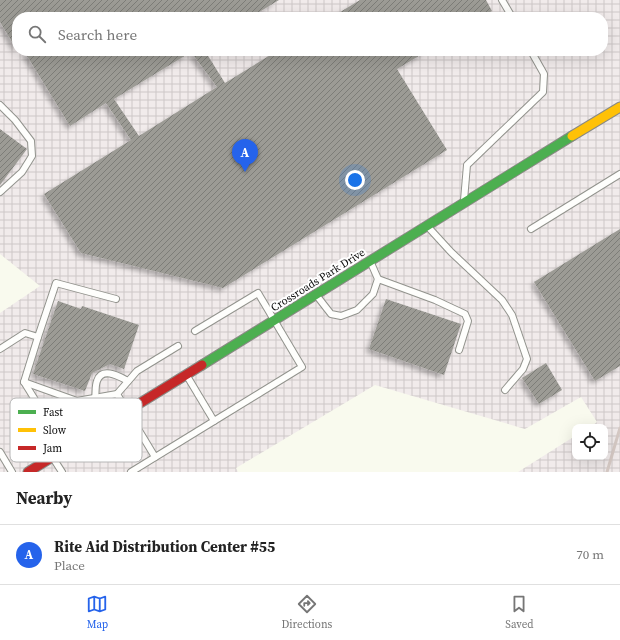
<!DOCTYPE html>
<style>
:root{--surface:#fff;--page:#f6f6f6;--text:#222;--muted:#767676;--line:#e0e0e0;--accent:#2563eb}
body{margin:0;font-family:"Source Serif 4",serif;background:var(--page);color:var(--text)}
.controls{position:absolute;right:12px;bottom:12px;display:grid;overflow:hidden;border-radius:8px;box-shadow:0 4px 16px #0002}
.controls button{width:36px;height:36px;display:grid;place-items:center;padding:0;border:0;border-bottom:1px solid var(--line);background:var(--surface);color:var(--text);font:20px sans-serif}
.you{position:absolute;left:355px;top:180px;width:14px;height:14px;margin:-10px;border:3px solid #fff;border-radius:50%;background:#1a73e8;box-shadow:0 0 0 6px #1a73e833}
.badge{display:grid;place-items:center;width:26px;height:26px;border-radius:50%;background:var(--accent);color:#fff;font-size:13px;font-weight:700}
.pin{position:absolute;translate:-50% -33px;filter:drop-shadow(0 1px 2px #0008)}
.pin::after{content:'';position:absolute;top:21px;width:14px;height:12px;background:inherit;clip-path:polygon(0 0,100% 0,50% 100%)}
.list{margin:0;padding:0;list-style:none}
h2{display:flex;justify-content:space-between;align-items:center;height:52px;margin:0;padding:0 16px;font-size:17px}
h2 small{font-size:13px;font-weight:400;color:var(--muted)}
.list li{display:grid;grid-template-columns:26px 1fr auto;gap:12px;align-items:center;box-sizing:border-box;height:60px;padding:0 16px;border-top:1px solid var(--line)}
.list b{display:block;font-size:15px;white-space:nowrap}
.list p{margin:0;font-size:13px;white-space:nowrap;color:var(--muted)}
.list em{font-size:13px;font-style:normal;color:var(--muted)}
.icon{flex:none;width:22px;height:22px;fill:none;stroke:currentColor;stroke-width:2;stroke-linecap:round;stroke-linejoin:round}
.map{position:relative;flex:none;width:620px;height:472px;overflow:hidden}
.search{position:absolute;background:var(--surface);box-shadow:0 4px 16px #0002;left:12px;right:12px;top:12px;height:44px;display:flex;align-items:center;gap:10px;box-sizing:border-box;padding:0 14px;border-radius:16px;color:var(--muted);font-size:15px}
.sheet{height:112px;background:var(--surface)}
nav{display:flex;justify-content:space-around;align-items:center;box-sizing:border-box;height:56px;border-top:1px solid var(--line);background:var(--surface);font-size:11px;color:var(--muted)}
nav a{display:grid;justify-items:center;gap:2px}
nav .on{color:var(--accent)}
.map>svg:first-child{display:block}
.industrial{fill:url(#industrial-grid);fill-rule:evenodd}
.building{fill:url(#building-hatch);fill-rule:evenodd;filter:url(#shadow)}
.lines{fill:none;stroke-linecap:round;stroke-linejoin:round}
.lane-casing{stroke:#92938d;stroke-width:8}
.fast-casing{stroke:#898984;stroke-width:11}
.slow-casing{stroke:#898984;stroke-width:11}
.jam-casing{stroke:#898984;stroke-width:11}
.lane{stroke:#fefefc;stroke-width:6}
.fast{stroke:#4caf50;stroke-width:9}
.slow{stroke:#ffc107;stroke-width:9}
.jam{stroke:#c62828;stroke-width:9}
.rail{stroke:#d5c9c4;stroke-width:3}
.labels{text-anchor:middle;dominant-baseline:central;stroke-width:4;stroke-linejoin:round;paint-order:stroke}
.street-label{font-size:11px;fill:#0b0b0b;stroke:#fff}
.key{fill:#fff;stroke:#b6b6b6;stroke-width:1}
.key-label{font-size:11px;fill:#0b0b0b}
</style>
<div class="map">
<svg width="620" height="472" viewBox="0 0 620 472">
<defs>
<pattern id="industrial-grid" width="8" height="8" patternUnits="userSpaceOnUse"><rect width="8" height="8" fill="#f1ebeb"/><path d="M0 4h8M4 0v8" fill="none" stroke="#cdc8c8"/></pattern>
<pattern id="building-hatch" width="6" height="6" patternUnits="userSpaceOnUse"><rect width="6" height="6" fill="#9c9b95"/><path d="M-1 1l2-2M0 6l6-6M5 7l2-2" fill="none" stroke="#7d7d78"/></pattern>
<filter id="shadow"><feDropShadow dx="-3.5" dy="3.5" stdDeviation="2" flood-color="#0004"/></filter>
</defs>
<rect width="100%" height="100%" fill="#f9faee"/>
<path class="industrial" d="M 0,0 L 620,0 L 620,472 L 518,472 L 575,436 L 575,457 L 605,457 L 605,427 L 590,427 L 597,422 L 581,397 L 525,429 L 375,385 L 236,468 L 238,472 L 0,472 L 0,313 L 40,286 L 0,254 ZM 17,17 L 603,17 L 603,51 L 17,51 Z"/>
<g class="building">
<polygon points="0,0 279,0 251,17 17,17 17,50 0,22"/>
<polygon points="360,0 486,0 492,11 482,17 332,17"/>
<path d="M 24,51 L 205,51 L 225,83 L 277,51 L 427,51 L 397,69 L 447,150 L 223,288 L 81,253 L 44,194 L 131,140 L 106,103 L 70,126 ZM 191,52 L 217,87 L 139,136 L 114,99 Z"/>
<polygon points="0,129 27,149 0,185"/>
<polygon points="620,229 620,366 595,381 534,282"/>
<polygon points="386,299 461,324 444,375 369,349"/>
<polygon points="58,301 81,309 82,306 139,325 124,369 110,364 92,373 85,391 33,374"/>
<polygon points="546,363 562,390 539,404 522,378"/>
</g>
<g class="lines">
<g class="lane-casing">
<g id="lane">
<polyline points="502,0 512,17"/>
<polyline points="0,105 15,120 31,141 32,156 22,172 0,192"/>
<polyline points="464,200 467,165 543,92 544,74 531,51"/>
<polyline points="429,228 451,252 502,300 512,315 527,359 523,369 505,390"/>
<polyline points="531,229 620,174"/>
<polyline points="371,263 378,279 435,300 465,314 468,321 459,350"/>
<polyline points="317,296 331,314 341,316 357,310 373,294 378,279"/>
<polyline points="195,331 258,293 302,367 214,421"/>
<polyline points="38,337 56,283 116,299"/>
<polyline points="0,349 25,333 38,337 24,382 47,419 77,401 117,394 155,457"/>
<polyline points="24,382 77,401"/>
<polyline points="117,394 137,371 178,346"/>
<path d="M 95,398 C 96,393 95,386 97,381 C 102,366 120,377 128,381"/>
<polyline points="0,452 12,472"/>
<polyline points="53,458 62,472"/>
<polyline points="131,472 214,421 187,376"/>
</g>
</g>
<g class="fast-casing">
<polyline id="fast" points="202,365 572,136"/>
</g>
<g class="slow-casing">
<polyline id="slow" points="572,136 620,107"/>
</g>
<g class="jam-casing">
<polyline id="jam" points="28,472 202,365"/>
</g>
<use href="#lane" class="lane"/>
<use href="#fast" class="fast"/>
<use href="#slow" class="slow"/>
<use href="#jam" class="jam"/>
<polyline class="rail" points="607,472 620,428"/>
</g>
<g class="labels">
<g class="street-label">
<text transform="translate(318 280) rotate(-32)">Crossroads Park Drive</text>
</g>
</g>
<rect x="10" y="398" width="132" height="64" rx="6" class="key"/>
<rect x="18" y="410" width="18" height="4" fill="#4caf50"/>
<rect x="18" y="428" width="18" height="4" fill="#ffc107"/>
<rect x="18" y="446" width="18" height="4" fill="#c62828"/>
<g class="key-label">
<text x="43" y="416">Fast</text>
<text x="43" y="434">Slow</text>
<text x="43" y="452">Jam</text>
</g>
</svg>
<div class="controls">
<button><svg class="icon" aria-label="locate" viewBox="0 0 24 24"><circle cx="12" cy="12" r="6"/><path d="M12 2v4M12 18v4M2 12h4M18 12h4"/></svg></button>
</div>
<div class="you"></div>
<div class="pin badge" style="left:245px;top:172px">A</div>
<div class="search"><svg class="icon" aria-label="search" viewBox="0 0 24 24"><circle cx="10" cy="10" r="6"/><path d="M15 15l6 6"/></svg>Search here</div>
</div>
<section class="sheet">
<h2>Nearby<small></small></h2>
<ul class="list">
<li><span class="badge">A</span><div><b>Rite Aid Distribution Center #55</b><p>Place</p></div><em>70 m</em></li>
</ul>
</section>
<nav>
<a class="on"><svg class="icon" aria-label="map" viewBox="0 0 24 24"><path d="M3 6l6-2 6 2 6-2v14l-6 2-6-2-6 2zM9 4v14M15 6v14"/></svg>Map</a>
<a><svg class="icon" aria-label="directions" viewBox="0 0 24 24"><path d="M12 3l9 9-9 9-9-9zM9 14v-3h6M13 9l2 2-2 2"/></svg>Directions</a>
<a><svg class="icon" aria-label="saved" viewBox="0 0 24 24"><path d="M7 4h10v16l-5-4-5 4z"/></svg>Saved</a>
</nav>
